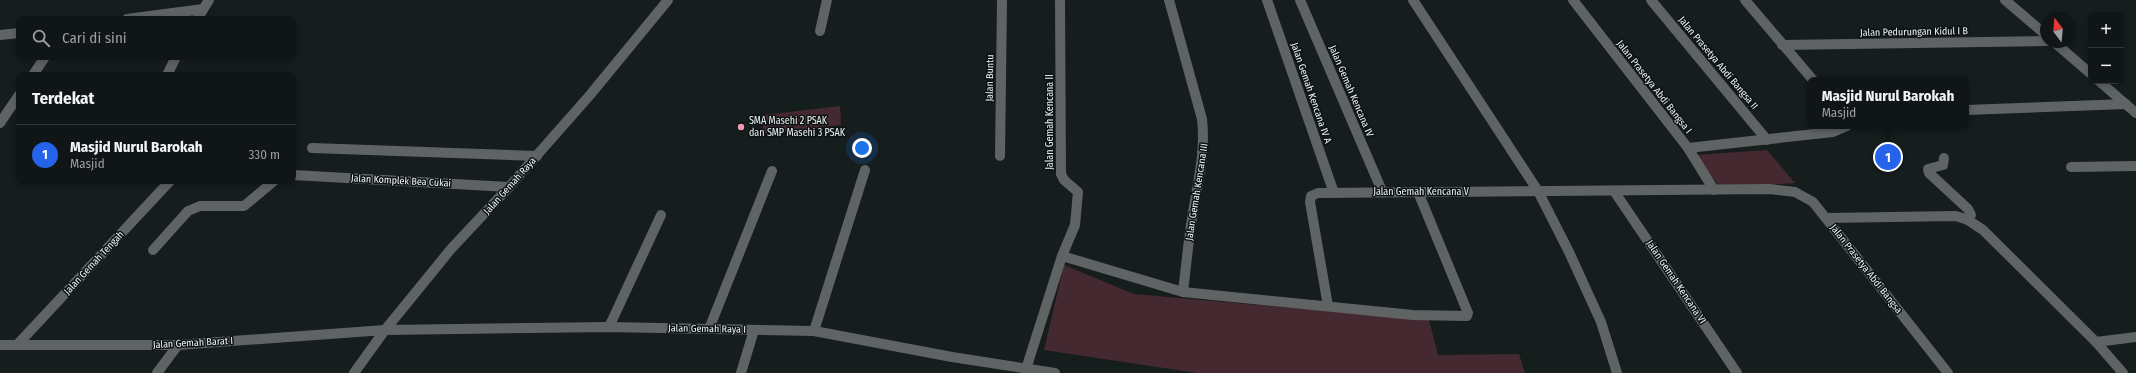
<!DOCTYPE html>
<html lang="id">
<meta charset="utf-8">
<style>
:root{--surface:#101616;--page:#1e2323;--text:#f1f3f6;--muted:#9c9fa1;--line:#303535;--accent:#2563eb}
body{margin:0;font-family:"Fira Sans Condensed",sans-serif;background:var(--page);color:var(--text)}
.controls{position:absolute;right:12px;top:12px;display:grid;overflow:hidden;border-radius:8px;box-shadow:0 2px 6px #0003}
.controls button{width:36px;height:36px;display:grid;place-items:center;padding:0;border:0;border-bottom:1px solid var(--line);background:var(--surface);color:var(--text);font:20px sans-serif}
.compass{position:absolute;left:2040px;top:12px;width:36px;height:36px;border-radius:50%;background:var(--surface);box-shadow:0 2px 6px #0003;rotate:344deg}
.you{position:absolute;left:862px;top:148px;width:14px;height:14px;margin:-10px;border:3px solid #fff;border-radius:50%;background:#1a73e8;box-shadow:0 0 0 6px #1a73e833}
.badge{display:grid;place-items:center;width:26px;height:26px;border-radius:50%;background:var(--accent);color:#fff;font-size:13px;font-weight:700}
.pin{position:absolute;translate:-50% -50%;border:2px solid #fff;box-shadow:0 1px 4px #0006}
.popup{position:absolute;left:1807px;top:77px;width:162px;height:52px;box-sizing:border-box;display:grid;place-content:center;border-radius:8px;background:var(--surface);filter:drop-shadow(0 1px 3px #0005);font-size:13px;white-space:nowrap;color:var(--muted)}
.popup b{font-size:15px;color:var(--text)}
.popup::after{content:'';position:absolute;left:50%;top:100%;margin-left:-8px;border:8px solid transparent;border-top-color:var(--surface)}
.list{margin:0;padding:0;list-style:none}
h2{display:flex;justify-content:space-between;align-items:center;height:52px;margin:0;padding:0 16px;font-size:17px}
h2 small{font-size:13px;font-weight:400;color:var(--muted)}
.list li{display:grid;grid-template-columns:26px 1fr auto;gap:12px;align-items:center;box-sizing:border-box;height:60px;padding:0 16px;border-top:1px solid var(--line)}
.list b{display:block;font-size:15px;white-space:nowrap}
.list p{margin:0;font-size:13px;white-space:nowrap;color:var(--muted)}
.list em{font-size:13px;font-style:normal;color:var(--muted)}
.icon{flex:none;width:22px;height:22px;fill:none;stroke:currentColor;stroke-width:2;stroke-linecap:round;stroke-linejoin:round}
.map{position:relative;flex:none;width:2136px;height:373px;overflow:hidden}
.search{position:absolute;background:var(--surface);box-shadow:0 2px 6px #0003;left:16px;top:16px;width:280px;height:44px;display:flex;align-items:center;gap:10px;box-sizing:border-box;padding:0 14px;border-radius:8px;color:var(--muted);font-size:15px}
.panel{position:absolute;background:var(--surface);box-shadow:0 2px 6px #0003;left:16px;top:72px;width:280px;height:112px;border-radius:8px}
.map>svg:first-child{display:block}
.green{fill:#452931}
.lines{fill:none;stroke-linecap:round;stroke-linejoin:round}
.minor{stroke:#5f6363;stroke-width:10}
.poi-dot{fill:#f19ab4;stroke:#0d1314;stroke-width:1.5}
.labels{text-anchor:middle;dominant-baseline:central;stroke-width:3;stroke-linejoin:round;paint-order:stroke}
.street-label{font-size:10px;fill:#eef3f3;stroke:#0d1314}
.poi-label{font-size:10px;fill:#eef3f3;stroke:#0d1314;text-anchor:start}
</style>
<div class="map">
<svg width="2136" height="373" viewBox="0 0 2136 373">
<rect width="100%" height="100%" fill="#161d1d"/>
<g class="green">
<polygon points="840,106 841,125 763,134 763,115"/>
<polygon points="1767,150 1795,183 1721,188 1695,155"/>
<polygon points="1064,265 1134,294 1429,320 1438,355 1519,354 1525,373 1197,373 1044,350"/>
</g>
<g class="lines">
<g class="minor">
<polyline points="1060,0 1061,174 1064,180 1078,192 1075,225 1062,256"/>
<path d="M 1169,0 L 1202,119 C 1206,153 1197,185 1192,219 C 1188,243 1186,268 1183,292"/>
<polyline points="1267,0 1334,193"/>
<polyline points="1300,0 1382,191"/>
<polyline points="1413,0 1538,191 1569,252 1601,322 1617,373"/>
<polyline points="1573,0 1688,148 1714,190"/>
<polyline points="1651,0 1767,140"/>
<polyline points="1745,0 1813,80"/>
<polyline points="2005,0 2046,35"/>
<polyline points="127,19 203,9"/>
<polyline points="197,19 209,0"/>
<polyline points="820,31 827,0"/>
<polyline points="0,35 19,33"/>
<polyline points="2054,42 2091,74"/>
<polyline points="1782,45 2046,41"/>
<polyline points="33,75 45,57"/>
<polyline points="167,75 176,57"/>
<polyline points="2099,81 2136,113"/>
<polyline points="1966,110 2126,104"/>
<polyline points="0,123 19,95"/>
<polyline points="312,148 537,156"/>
<polyline points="1688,148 1833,132 1847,126"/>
<polyline points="1000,156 1002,0"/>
<polyline points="1944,158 1943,165 1928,169 1929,173 1968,209 1971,215 1968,220"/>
<polyline points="2071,167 2136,166"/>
<polyline points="293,175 509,187"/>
<polyline points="1614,191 1737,373"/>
<polyline points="1826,218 1956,216 1968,220 1983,230 2096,342"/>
<polyline points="153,250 188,211 200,206 244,206 274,181"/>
<polyline points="1328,306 1310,202 1311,196 1318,193 1770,189 1795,192 1813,202 1948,373"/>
<polyline points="609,327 661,215"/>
<polyline points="709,329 772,171"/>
<polyline points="814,331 865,170"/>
<polyline points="0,345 178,345 385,330 609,327 814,331 952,357 1055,373"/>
<polyline points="17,345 170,181"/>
<polyline points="1026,369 1062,256 1183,292 1413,315 1467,316 1468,313 1418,192"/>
<polyline points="157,373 178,345"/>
<polyline points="354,373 385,330 451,249 509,187 590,95 668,0"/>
<polyline points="741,373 754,330"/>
<polyline points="2123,373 2096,342 2136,337"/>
</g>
</g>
<circle class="poi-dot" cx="741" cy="127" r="4"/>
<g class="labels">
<g class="street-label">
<text transform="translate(1914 32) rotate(-1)">Jalan Pedurungan Kidul I B</text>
<text transform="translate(1718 63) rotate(50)">Jalan Prasetya Abdi Bangsa II</text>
<text transform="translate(990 78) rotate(-89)">Jalan Buntu</text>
<text transform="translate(1654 87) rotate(52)">Jalan Prasetya Abdi Bangsa I</text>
<text transform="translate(1351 91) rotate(67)">Jalan Gemah Kencana IV</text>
<text transform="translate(1311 93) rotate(71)">Jalan Gemah Kencana IV A</text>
<text transform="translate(1050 122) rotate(-90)">Jalan Gemah Kencana II</text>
<text transform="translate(401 181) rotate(3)">Jalan Komplek Bea Cukai</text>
<text transform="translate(510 186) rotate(-48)">Jalan Gemah Raya</text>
<text transform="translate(1197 192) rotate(-81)">Jalan Gemah Kencana III</text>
<text x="1421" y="192">Jalan Gemah Kencana V</text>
<text transform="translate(94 263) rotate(-47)">Jalan Gemah Tengah</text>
<text transform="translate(1866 269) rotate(52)">Jalan Prasetya Abdi Bangsa</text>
<text transform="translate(1676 282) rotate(56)">Jalan Gemah Kencana VI</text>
<text transform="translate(707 329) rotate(1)">Jalan Gemah Raya I</text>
<text transform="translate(193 343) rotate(-3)">Jalan Gemah Barat I</text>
</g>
<g class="poi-label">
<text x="749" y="121">SMA Masehi 2 PSAK<tspan x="749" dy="12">dan SMP Masehi 3 PSAK</tspan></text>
</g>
</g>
</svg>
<div class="controls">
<button>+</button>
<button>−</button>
</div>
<svg class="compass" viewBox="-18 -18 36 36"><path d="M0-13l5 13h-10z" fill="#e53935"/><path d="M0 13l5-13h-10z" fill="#9c9fa1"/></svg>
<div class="you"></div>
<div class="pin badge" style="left:1888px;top:157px">1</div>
<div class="popup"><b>Masjid Nurul Barokah</b>Masjid</div>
<div class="search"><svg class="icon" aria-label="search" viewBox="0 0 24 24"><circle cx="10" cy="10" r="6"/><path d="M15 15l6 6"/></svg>Cari di sini</div>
<section class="panel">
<h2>Terdekat<small></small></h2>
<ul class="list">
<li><span class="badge">1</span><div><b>Masjid Nurul Barokah</b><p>Masjid</p></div><em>330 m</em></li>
</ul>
</section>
</div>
